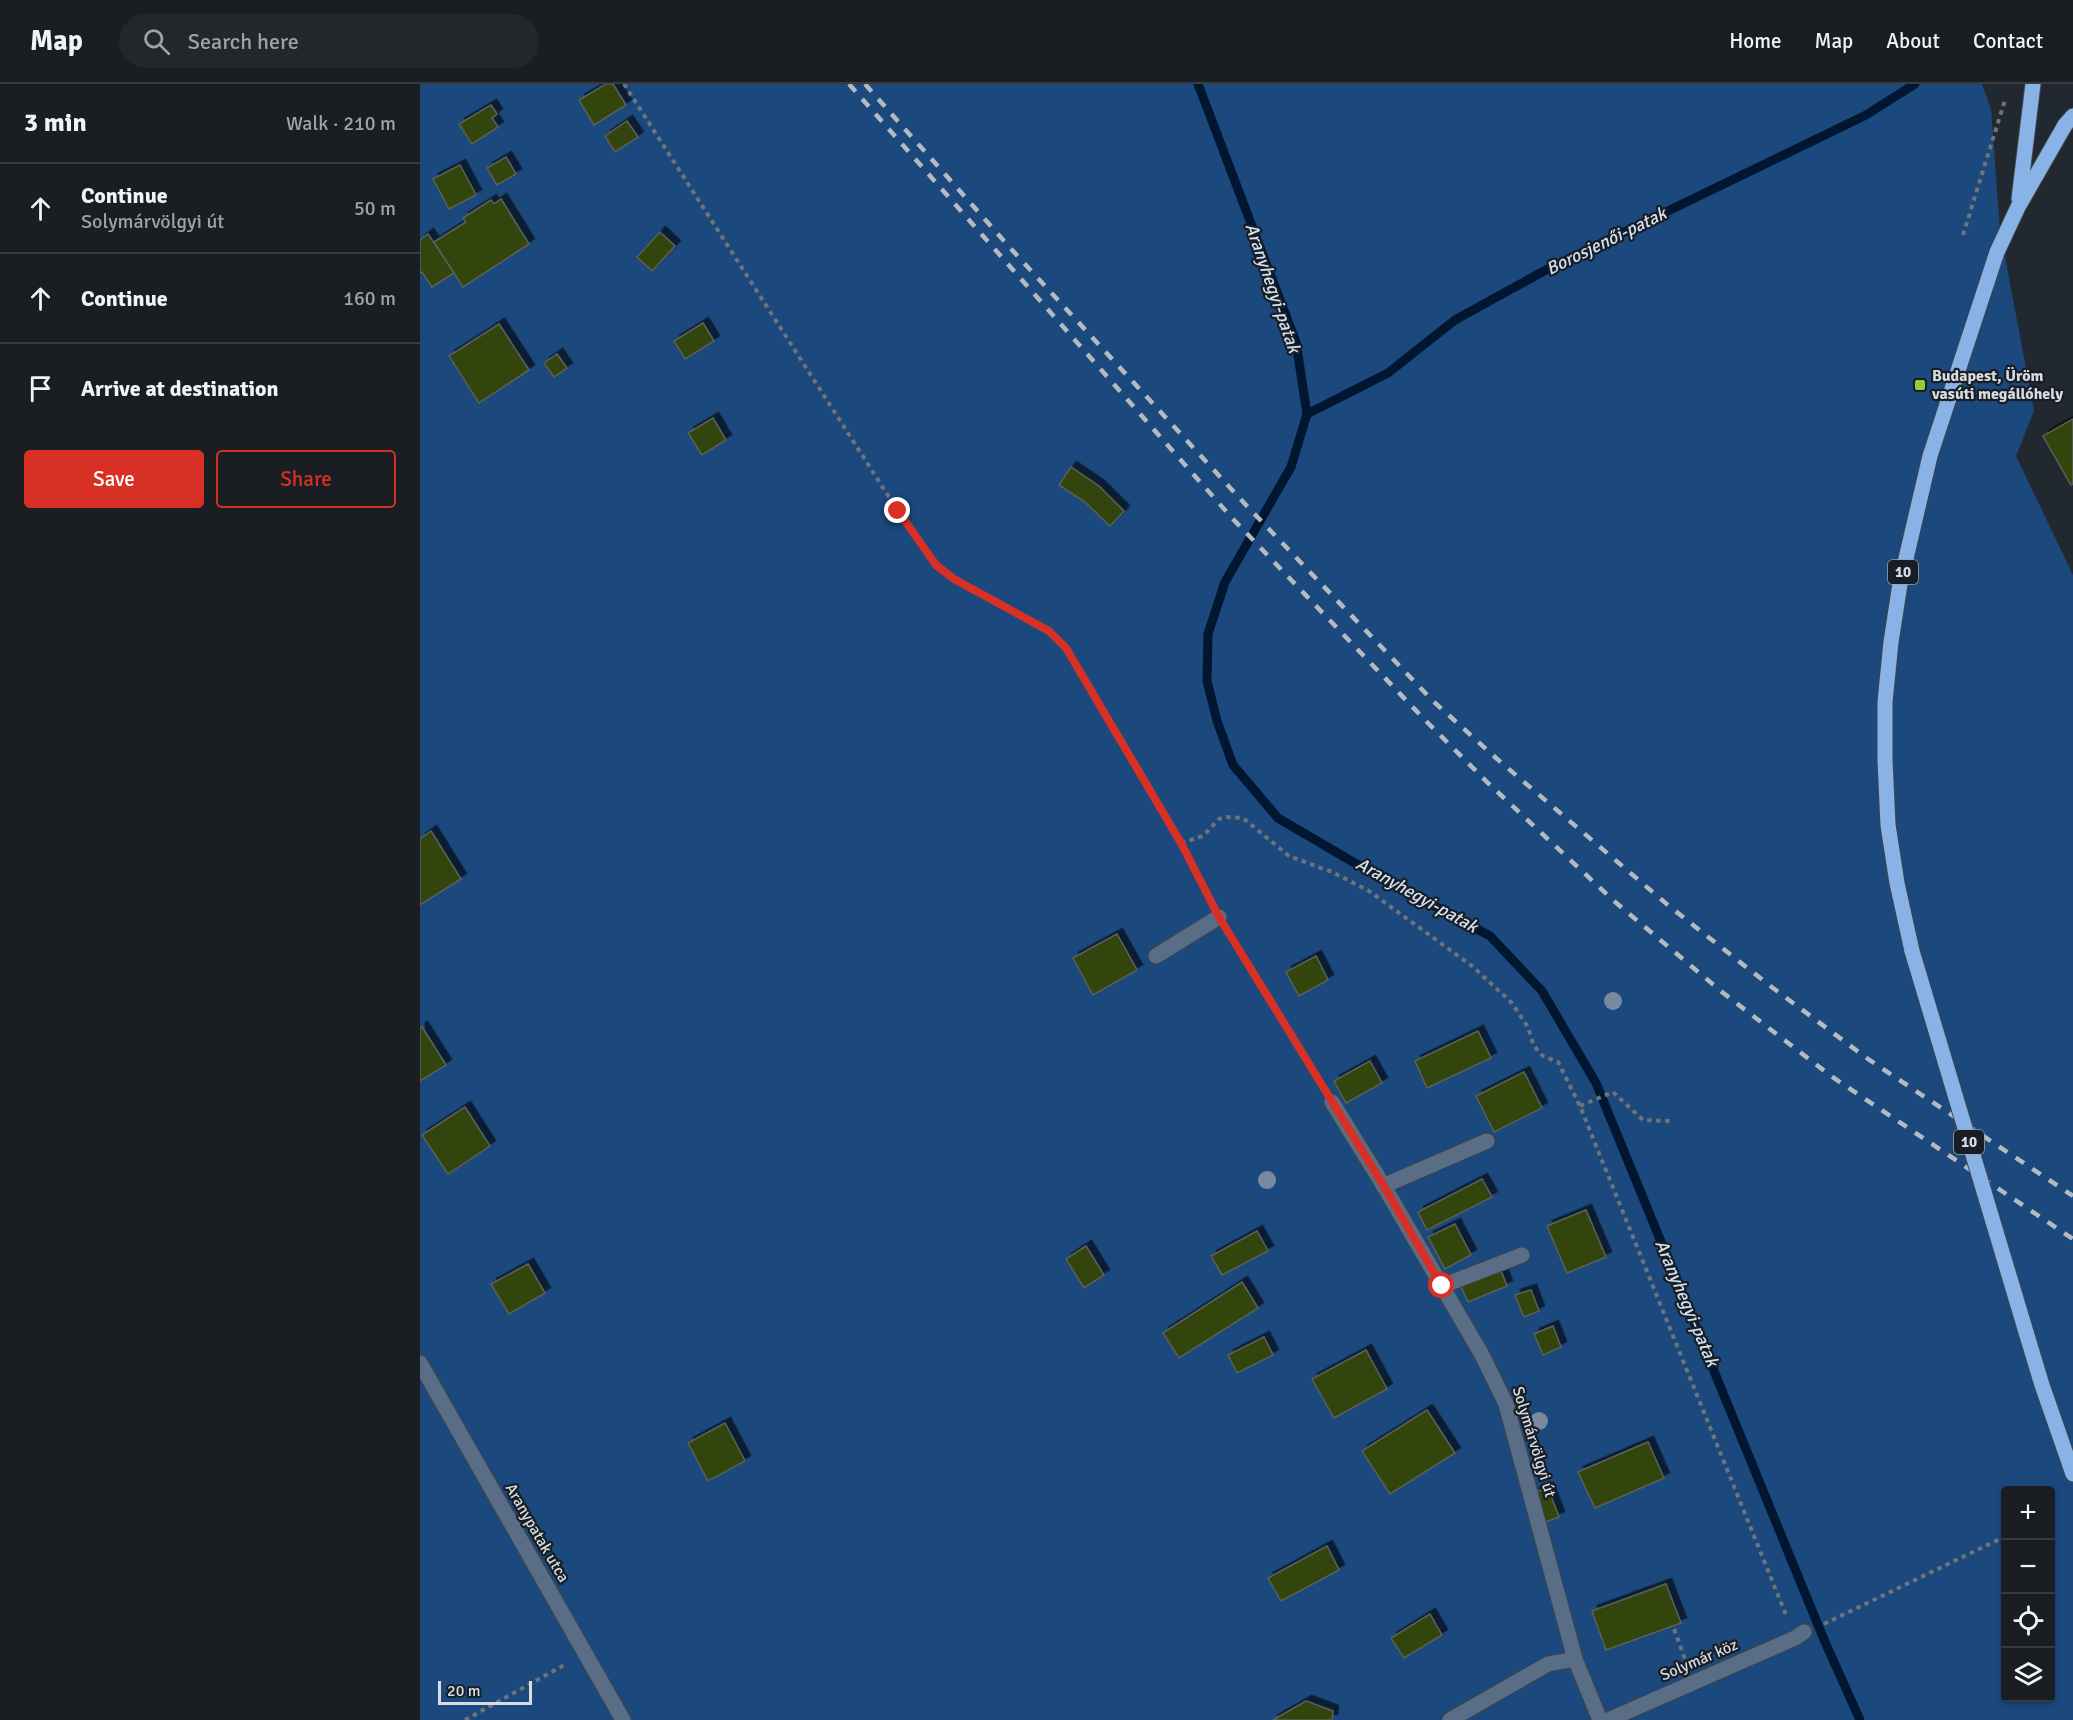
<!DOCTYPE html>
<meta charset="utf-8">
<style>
:root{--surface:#1a1e23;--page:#23272b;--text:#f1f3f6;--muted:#9fa2a6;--line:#383c41;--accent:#d93025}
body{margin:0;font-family:Signika,sans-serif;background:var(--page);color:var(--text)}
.controls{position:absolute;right:18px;bottom:18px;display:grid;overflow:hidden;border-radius:6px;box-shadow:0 2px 4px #0004}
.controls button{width:54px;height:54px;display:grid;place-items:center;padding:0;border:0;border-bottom:2px solid var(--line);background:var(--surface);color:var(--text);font:30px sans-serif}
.scale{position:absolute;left:18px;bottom:15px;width:94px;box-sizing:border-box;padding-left:6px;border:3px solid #d8dce1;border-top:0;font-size:16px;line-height:21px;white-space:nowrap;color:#d8dce1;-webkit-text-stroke:4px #181e25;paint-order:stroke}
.stop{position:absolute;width:18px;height:18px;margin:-14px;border:4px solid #d93025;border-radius:50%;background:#fff}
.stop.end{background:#d93025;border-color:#fff;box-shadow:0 2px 6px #0008}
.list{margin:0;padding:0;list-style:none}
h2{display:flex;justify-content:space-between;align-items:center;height:78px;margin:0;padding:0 24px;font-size:26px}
h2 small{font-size:20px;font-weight:400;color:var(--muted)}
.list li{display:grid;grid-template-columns:39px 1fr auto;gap:18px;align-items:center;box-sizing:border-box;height:90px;padding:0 24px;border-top:2px solid var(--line)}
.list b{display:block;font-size:22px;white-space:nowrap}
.list p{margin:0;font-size:20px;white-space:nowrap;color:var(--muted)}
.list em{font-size:20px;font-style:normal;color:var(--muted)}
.actions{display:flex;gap:12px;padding:18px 24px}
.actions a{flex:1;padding:14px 0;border:2px solid var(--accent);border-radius:6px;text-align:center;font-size:21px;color:var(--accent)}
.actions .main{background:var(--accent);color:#fff}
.icon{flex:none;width:33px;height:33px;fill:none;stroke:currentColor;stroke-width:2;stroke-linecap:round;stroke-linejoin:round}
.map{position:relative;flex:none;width:1653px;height:1636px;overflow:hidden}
header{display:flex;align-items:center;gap:36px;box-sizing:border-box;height:84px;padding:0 30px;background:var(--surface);border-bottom:2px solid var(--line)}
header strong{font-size:28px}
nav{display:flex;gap:33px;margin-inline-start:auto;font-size:21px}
.search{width:420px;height:54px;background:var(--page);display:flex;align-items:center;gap:15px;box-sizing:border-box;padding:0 21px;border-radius:33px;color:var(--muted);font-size:22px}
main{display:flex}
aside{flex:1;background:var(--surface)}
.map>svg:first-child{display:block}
.green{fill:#1b487d;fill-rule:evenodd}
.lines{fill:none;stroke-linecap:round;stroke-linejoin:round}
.stream{stroke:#011631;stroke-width:9}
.building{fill:#31440c;stroke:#5b6056;stroke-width:1.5;filter:url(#shadow)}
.minor-casing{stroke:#3f454b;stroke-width:17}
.major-casing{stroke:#3f454b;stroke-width:17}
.path{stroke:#6f747a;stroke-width:4;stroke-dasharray:4.5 4.5;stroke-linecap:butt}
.minor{stroke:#596d86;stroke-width:15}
.major{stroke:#89b2e6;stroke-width:15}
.rail{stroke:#b6babf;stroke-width:4.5;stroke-dasharray:10 10;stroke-linecap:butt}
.major-bridge-casing{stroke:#3f454b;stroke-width:17;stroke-linecap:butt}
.major-bridge{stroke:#89b2e6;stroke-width:15}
.tree{fill:#798aa0}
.route{stroke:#d93025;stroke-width:8}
.poi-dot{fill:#99cb35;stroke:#181e25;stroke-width:2}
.labels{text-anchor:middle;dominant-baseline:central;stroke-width:4.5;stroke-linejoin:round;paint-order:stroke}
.shield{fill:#181e25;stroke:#9ea3a9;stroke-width:1.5}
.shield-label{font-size:15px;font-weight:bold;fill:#d8dce1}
.poi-label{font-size:16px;font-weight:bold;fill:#d8dce1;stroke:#181e25;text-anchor:start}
.street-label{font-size:16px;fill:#d8dce1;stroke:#181e25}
.water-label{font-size:18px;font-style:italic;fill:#d4e1f1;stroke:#181e25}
</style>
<header>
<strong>Map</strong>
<div class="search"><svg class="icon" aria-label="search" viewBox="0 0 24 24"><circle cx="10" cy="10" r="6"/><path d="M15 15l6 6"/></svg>Search here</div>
<nav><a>Home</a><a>Map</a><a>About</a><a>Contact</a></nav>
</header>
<main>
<aside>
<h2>3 min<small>Walk · 210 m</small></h2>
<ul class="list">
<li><svg class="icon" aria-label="ahead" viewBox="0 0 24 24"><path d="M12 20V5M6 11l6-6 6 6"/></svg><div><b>Continue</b><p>Solymárvölgyi út</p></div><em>50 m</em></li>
<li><svg class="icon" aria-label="ahead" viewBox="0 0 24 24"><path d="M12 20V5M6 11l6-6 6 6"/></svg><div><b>Continue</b></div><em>160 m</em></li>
<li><svg class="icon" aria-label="arrive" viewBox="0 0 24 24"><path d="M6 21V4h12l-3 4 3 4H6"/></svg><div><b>Arrive at destination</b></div></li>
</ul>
<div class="actions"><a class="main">Save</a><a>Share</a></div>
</aside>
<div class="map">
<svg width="1653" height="1636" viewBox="0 0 1653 1636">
<defs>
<filter id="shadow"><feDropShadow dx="5.5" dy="-5.5" stdDeviation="0" flood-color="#0009"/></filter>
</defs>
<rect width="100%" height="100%" fill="#22282f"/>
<path class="green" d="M 0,0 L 1562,0 L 1571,25 L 1580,146 L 1614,327 L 1596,372 L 1653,491 L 1653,1636 L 0,1636 ZM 1586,1406 L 1630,1406 L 1630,1614 L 1586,1614 Z"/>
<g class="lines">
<g class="stream">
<polyline points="778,0 876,258 887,330 871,383 805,498 788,550 787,597 797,637 813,681 858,734 933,778 1070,852 1122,907 1176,999 1405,1558 1440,1636"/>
<polyline points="887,330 968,289 1035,236 1124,187 1446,31 1495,0"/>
</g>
</g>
<g class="building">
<polygon points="186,0 193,0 206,21 174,41 159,16"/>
<polygon points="71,21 77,30 72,34 78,43 52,60 39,40"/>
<polygon points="207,37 218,53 195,68 185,52"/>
<polygon points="86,73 96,90 77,101 67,84"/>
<polygon points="40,81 56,111 29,125 13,95"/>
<polygon points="81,115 109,160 43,203 14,158 46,138 43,134 71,116 74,120"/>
<polygon points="240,148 255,162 232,187 217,173"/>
<polygon points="8,150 34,189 12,203 2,188 0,189 0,156"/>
<polygon points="283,239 294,257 265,275 254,257"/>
<polygon points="79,240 109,286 59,319 29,272"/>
<polygon points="137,270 147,284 134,293 124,279"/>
<polygon points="293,334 306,356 282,371 268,349"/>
<polygon points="1653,335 1653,400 1651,401 1623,352"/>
<polygon points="651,383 679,402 704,427 690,442 665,418 639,401"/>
<polygon points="11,747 41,795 0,821 0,755"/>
<polygon points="697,850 717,886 673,911 653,874"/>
<polygon points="896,872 908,896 879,912 866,888"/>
<polygon points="2,943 26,981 0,997 0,944"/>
<polygon points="1058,947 1071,974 1007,1004 995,977"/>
<polygon points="950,977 962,999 926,1019 914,997"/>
<polygon points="1104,988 1122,1024 1074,1048 1056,1012"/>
<polygon points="45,1023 70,1062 28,1090 2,1051"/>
<polygon points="1062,1095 1072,1113 1007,1146 998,1128"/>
<polygon points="1166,1126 1186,1173 1147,1189 1127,1142"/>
<polygon points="1035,1140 1051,1171 1025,1185 1008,1153"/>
<polygon points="837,1147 848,1167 802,1191 791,1172"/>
<polygon points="666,1162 684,1191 664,1204 646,1175"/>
<polygon points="108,1180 125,1209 89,1230 71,1200"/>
<polygon points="1080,1184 1087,1202 1048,1218 1040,1200"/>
<polygon points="822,1198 838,1224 759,1274 743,1249"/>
<polygon points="1111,1206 1119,1227 1104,1233 1095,1211"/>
<polygon points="1133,1242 1141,1263 1123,1271 1114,1250"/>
<polygon points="844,1253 853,1271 817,1289 808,1271"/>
<polygon points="946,1266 967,1305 914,1334 892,1295"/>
<polygon points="1007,1326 1035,1369 970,1410 942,1367"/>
<polygon points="305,1339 325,1377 288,1397 268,1359"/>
<polygon points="1228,1358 1244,1394 1175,1424 1158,1388"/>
<polygon points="1128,1404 1139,1433 1125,1438 1114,1409"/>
<polygon points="907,1462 919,1486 861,1517 848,1494"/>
<polygon points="1246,1500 1261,1539 1186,1566 1172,1527"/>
<polygon points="1010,1530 1022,1551 984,1574 971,1554"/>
<polygon points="886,1617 913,1627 912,1636 853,1636"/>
</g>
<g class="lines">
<g class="minor-casing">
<g id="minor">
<polyline points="736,872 799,833"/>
<polyline points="912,1018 965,1104 1062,1271 1086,1320 1155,1575 1180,1636"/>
<polyline points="963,1102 1067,1057"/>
<polyline points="1022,1202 1102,1171"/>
<polyline points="0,1279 203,1636"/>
<polyline points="1030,1636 1128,1580 1155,1575"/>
<polyline points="1188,1636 1375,1554 1384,1548"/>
</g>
</g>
<g class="major-casing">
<g id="major">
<polyline points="1599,115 1613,0"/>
<polyline points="1492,867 1477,799 1468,741 1465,676 1465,618 1471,558 1480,500 1510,372 1577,168 1598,123 1645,41 1653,32"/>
<polyline points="1606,1248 1622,1301 1653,1390"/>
</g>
</g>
<g class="path">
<polyline points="204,0 478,427 516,481 534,495 629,547 646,564 761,759 789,813"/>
<polyline points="1543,151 1585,16"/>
<polyline points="761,759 783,752 799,735 805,733 823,734 869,772 912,788 949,807 1052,882 1091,918 1108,943 1113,960 1118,967 1123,972 1138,978 1160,1022 1366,1531"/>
<polyline points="812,854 900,998"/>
<polyline points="1160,1022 1193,1008 1223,1036 1250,1037"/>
<polyline points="1404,1540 1586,1452"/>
<polyline points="1254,1545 1266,1578"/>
<polyline points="45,1636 146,1580"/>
</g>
<use href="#minor" class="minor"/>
<use href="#major" class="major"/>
<g class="rail">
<polyline points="429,0 812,434 1005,636 1068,699 1194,817 1302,908 1411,992 1653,1155"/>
<polyline points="445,0 593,167 825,420 1013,617 1076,674 1249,822 1349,901 1448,975 1653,1112"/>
</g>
<g class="major-bridge-casing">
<polyline id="major-bridge" points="1492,867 1606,1248"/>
</g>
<use href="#major-bridge" class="major-bridge"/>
</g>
<g class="tree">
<circle cx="1193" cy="917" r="9"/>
<circle cx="847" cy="1096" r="9"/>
<circle cx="1119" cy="1337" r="9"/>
</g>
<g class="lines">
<polyline class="route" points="478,427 516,481 534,495 629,547 646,564 761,759 799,833 965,1104 1022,1202"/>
</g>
<rect class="poi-dot" x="1494" y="295" width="12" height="12" rx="3"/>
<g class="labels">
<g class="shield">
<rect x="1468" y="476" width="30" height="24" rx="4.5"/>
<rect x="1534" y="1046" width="30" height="24" rx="4.5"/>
</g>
<g class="shield-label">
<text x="1483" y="488">10</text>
<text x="1549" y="1058">10</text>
</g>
<g class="poi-label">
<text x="1512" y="292">Budapest, Üröm<tspan x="1512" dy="18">vasúti megállóhely</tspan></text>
</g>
<g class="street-label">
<text transform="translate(1114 1358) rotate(73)">Solymárvölgyi út</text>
<text transform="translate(117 1449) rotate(60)">Aranypatak utca</text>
<text transform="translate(1279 1576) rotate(-23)">Solymár köz</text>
</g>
<g class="water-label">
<text transform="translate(1186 157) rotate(-26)">Borosjenői-patak</text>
<text transform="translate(853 204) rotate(71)">Aranyhegyi-patak</text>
<text transform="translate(997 811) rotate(29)">Aranyhegyi-patak</text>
<text transform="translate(1267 1219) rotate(67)">Aranyhegyi-patak</text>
</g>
</g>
</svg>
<div class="controls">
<button>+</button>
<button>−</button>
<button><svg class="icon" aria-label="locate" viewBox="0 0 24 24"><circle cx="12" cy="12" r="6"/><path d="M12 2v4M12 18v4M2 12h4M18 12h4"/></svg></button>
<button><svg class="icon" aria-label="layers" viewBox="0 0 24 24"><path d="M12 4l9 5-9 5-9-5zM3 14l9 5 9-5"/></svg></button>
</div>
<div class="scale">20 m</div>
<div class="stop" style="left:1022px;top:1202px"></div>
<div class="stop end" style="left:478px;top:427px"></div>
</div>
</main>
